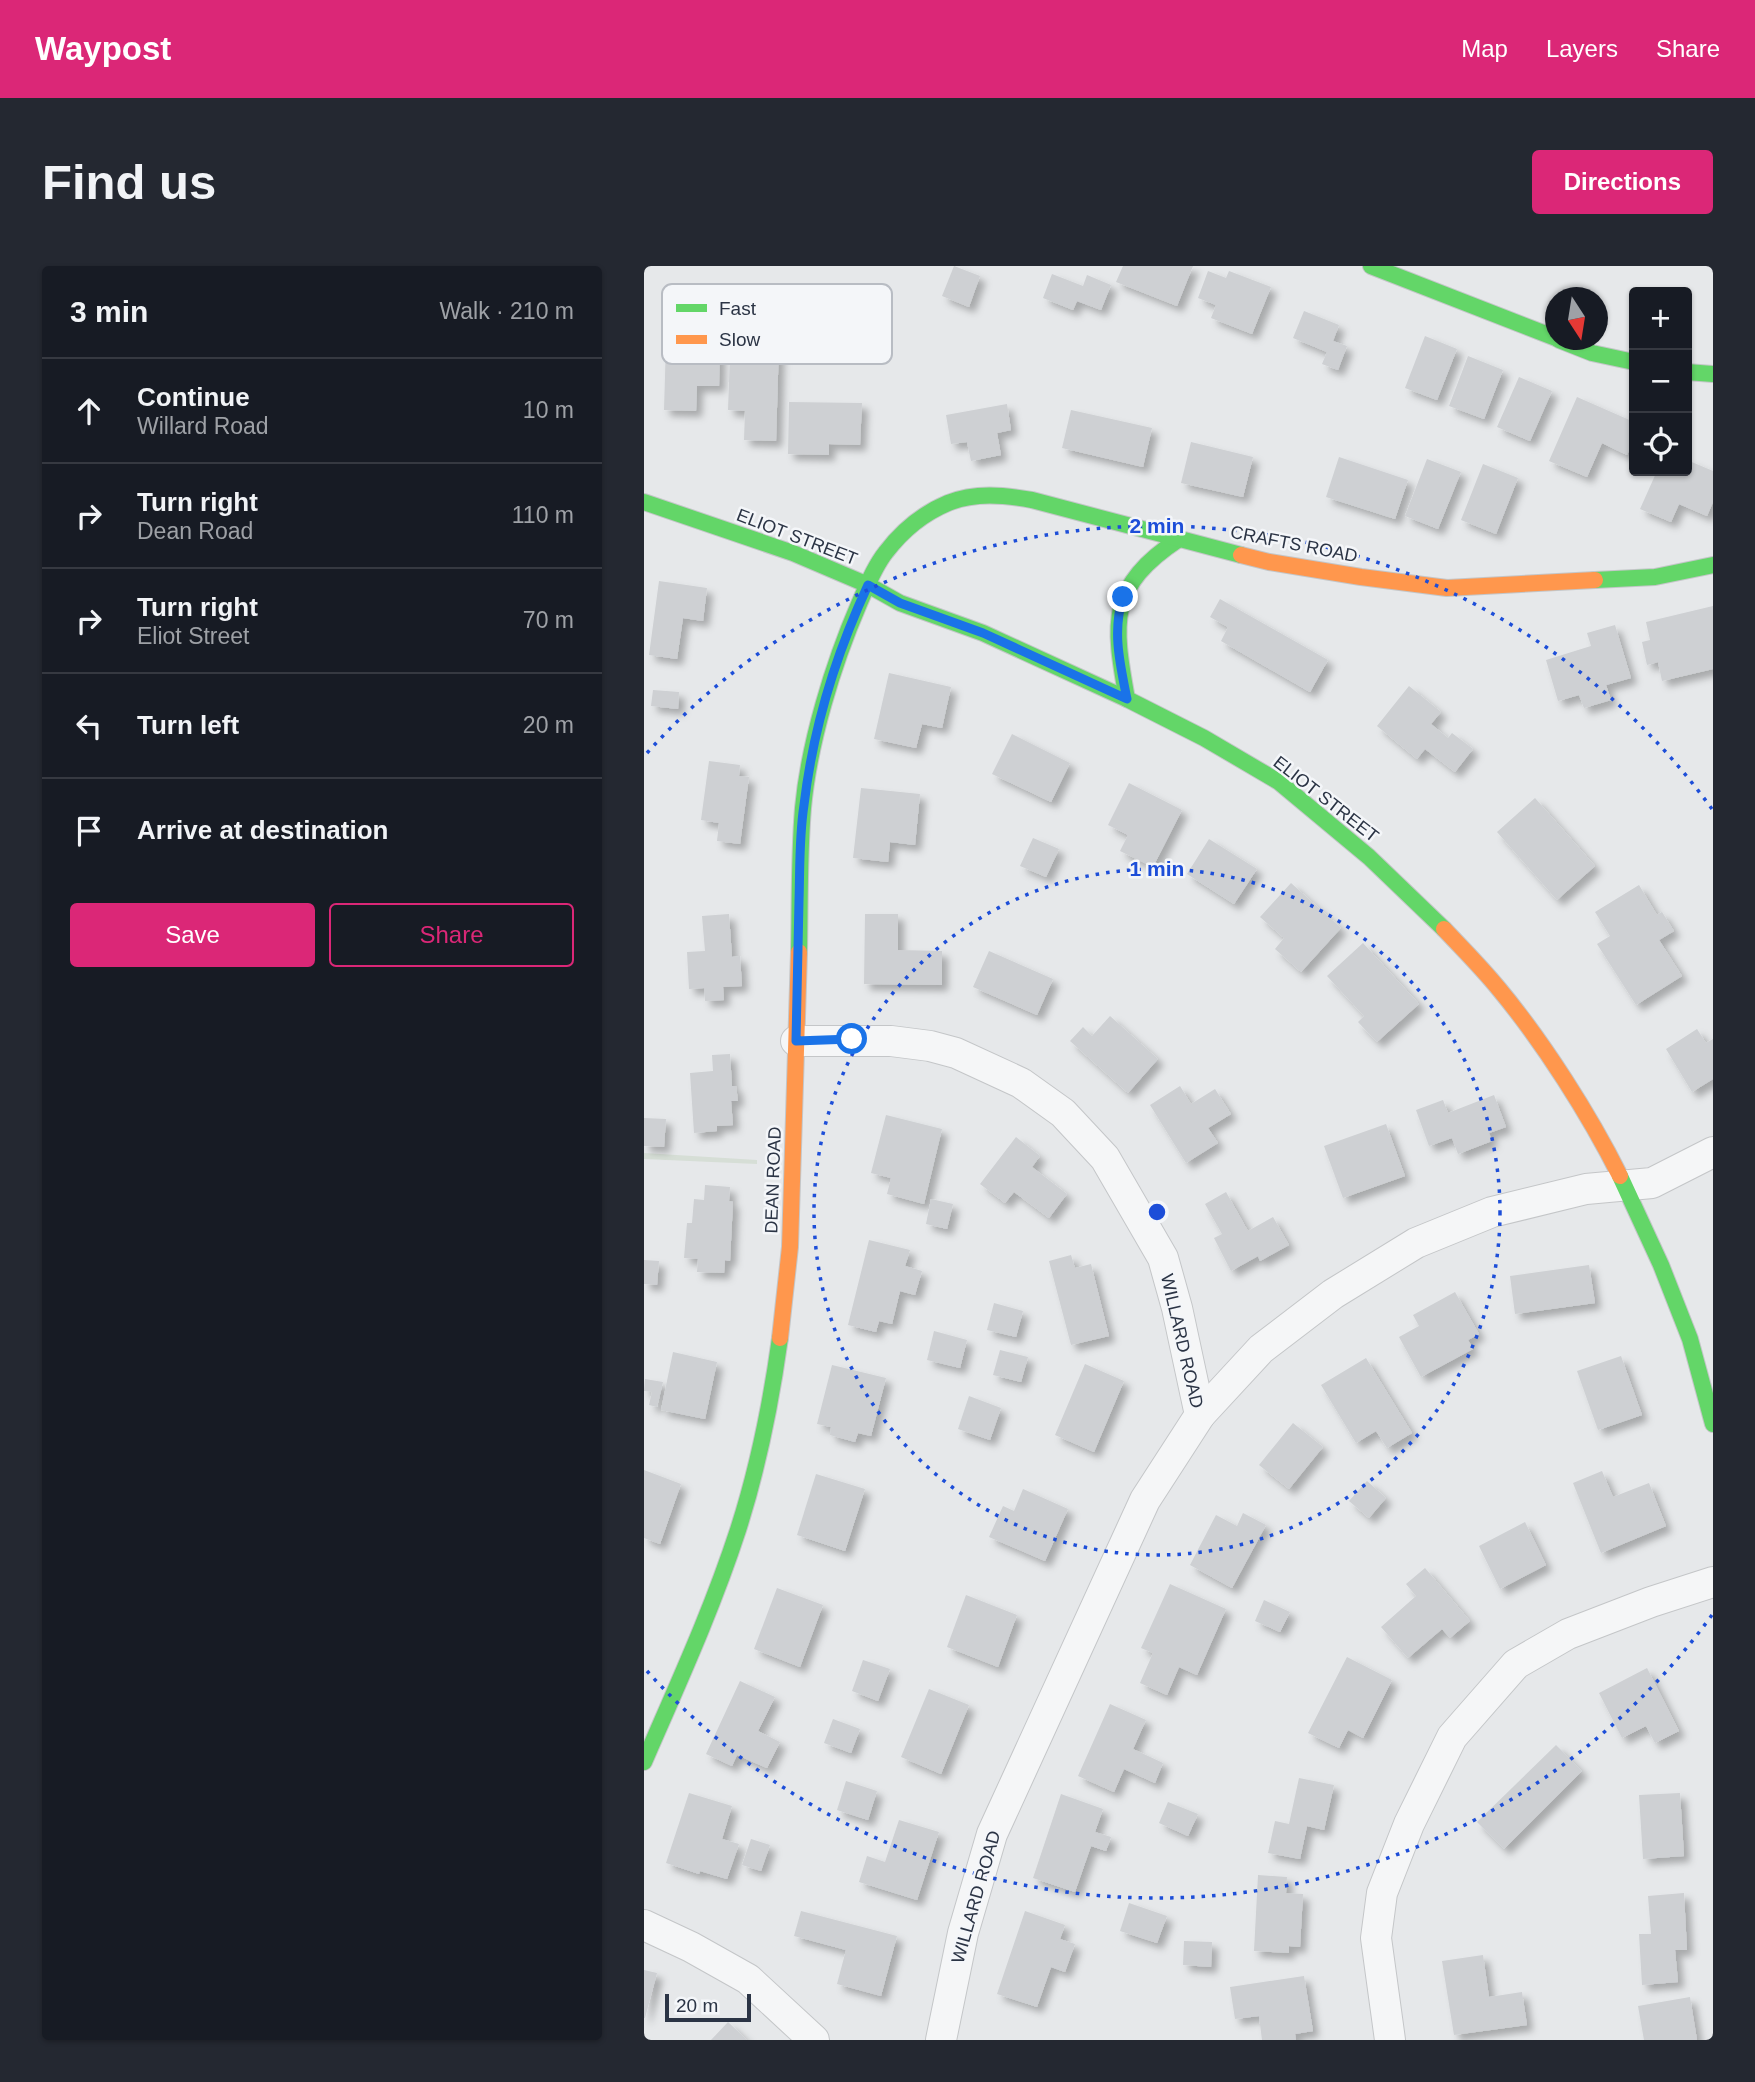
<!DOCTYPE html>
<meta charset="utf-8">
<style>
:root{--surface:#171b24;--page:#242831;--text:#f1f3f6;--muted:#9ea1a6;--line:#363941;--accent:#db2777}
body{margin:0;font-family:Helvetica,sans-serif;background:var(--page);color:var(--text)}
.controls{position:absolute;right:21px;top:21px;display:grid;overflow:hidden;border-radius:7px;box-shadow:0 2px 5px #0004}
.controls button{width:63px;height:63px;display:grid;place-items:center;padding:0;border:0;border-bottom:2px solid var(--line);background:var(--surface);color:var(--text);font:35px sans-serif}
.compass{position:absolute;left:901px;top:21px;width:63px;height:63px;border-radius:50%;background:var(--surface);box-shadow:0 2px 5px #0004;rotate:168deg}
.scale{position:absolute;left:21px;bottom:18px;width:86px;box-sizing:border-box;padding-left:7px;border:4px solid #2b3445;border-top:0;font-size:19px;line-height:24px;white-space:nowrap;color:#2b3445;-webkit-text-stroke:5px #f4f6f9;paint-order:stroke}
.stop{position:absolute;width:21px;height:21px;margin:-16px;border:5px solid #1a73e8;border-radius:50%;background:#fff}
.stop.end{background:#1a73e8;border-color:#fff;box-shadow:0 2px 7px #0008}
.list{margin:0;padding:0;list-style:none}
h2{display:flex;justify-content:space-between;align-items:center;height:91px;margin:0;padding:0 28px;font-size:30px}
h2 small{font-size:23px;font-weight:400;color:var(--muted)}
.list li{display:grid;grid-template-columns:46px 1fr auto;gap:21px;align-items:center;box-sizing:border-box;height:105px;padding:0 28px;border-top:2px solid var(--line)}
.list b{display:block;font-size:26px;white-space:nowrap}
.list p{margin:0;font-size:23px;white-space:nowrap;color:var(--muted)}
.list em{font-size:23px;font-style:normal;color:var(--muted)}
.actions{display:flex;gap:14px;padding:21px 28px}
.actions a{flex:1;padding:16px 0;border:2px solid var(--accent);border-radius:7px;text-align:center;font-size:24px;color:var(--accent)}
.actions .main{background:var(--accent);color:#fff}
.icon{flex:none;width:38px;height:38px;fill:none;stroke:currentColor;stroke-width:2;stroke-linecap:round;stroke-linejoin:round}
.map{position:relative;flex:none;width:1069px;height:1774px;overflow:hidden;border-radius:7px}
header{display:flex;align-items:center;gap:42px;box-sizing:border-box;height:98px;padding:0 35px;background:var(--accent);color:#fff}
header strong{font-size:33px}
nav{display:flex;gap:38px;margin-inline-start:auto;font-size:24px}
.intro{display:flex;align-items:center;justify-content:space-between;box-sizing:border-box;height:168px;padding:0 42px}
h1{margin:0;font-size:49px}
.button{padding:18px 32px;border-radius:7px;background:var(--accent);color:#fff;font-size:24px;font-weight:700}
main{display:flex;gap:42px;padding:0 42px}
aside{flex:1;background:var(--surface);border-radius:7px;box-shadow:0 2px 5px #0004}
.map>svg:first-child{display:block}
.green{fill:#d6ded6}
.building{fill:#ced0d3;filter:url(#shadow)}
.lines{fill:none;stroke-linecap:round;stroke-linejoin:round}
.street-casing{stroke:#c4c6c8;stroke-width:32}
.fast-casing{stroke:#c4c6c8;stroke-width:18}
.slow-casing{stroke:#c4c6c8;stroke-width:18}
.street{stroke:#f5f6f7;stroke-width:30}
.fast{stroke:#63d668;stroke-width:16}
.slow{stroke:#ff974d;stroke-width:16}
.route{stroke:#1a73e8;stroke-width:9}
.ring{fill:none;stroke:#1d4ed8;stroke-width:3.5;stroke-dasharray:3.5 7}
.labels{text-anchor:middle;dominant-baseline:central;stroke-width:5;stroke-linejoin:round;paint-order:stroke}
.street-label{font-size:18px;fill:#2b3445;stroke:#f4f6f9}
.key{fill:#f4f6f9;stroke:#b8bcc3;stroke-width:2}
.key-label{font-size:19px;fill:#2b3445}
.centre{fill:#1d4ed8;stroke:#f4f6f9;stroke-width:3.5}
.ring-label{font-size:21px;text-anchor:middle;font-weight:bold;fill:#1d4ed8;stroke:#f4f6f9;stroke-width:5;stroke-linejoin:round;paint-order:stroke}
</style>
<header>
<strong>Waypost</strong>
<nav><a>Map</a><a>Layers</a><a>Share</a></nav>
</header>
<div class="intro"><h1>Find us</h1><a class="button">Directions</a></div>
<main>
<aside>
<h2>3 min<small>Walk · 210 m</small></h2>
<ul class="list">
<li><svg class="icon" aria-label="ahead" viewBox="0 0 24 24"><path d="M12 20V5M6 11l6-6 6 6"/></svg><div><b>Continue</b><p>Willard Road</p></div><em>10 m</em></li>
<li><svg class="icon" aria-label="right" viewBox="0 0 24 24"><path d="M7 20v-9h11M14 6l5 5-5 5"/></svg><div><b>Turn right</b><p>Dean Road</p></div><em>110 m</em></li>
<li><svg class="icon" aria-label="right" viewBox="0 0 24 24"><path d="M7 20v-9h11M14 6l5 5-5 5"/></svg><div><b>Turn right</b><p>Eliot Street</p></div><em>70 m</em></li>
<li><svg class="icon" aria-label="left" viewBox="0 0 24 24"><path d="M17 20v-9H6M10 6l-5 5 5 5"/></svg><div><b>Turn left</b></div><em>20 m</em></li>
<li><svg class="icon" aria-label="arrive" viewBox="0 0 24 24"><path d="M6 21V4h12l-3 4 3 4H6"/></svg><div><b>Arrive at destination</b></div></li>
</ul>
<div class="actions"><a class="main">Save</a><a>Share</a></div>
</aside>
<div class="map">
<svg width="1069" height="1774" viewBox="0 0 1069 1774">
<defs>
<filter id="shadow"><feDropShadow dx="6" dy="6" stdDeviation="3.5" flood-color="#0004"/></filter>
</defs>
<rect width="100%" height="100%" fill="#e6e8ea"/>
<polygon class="green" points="0,887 113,894 113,898 0,893"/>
<g class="building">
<polygon points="310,0 336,10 325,41 298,30"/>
<polygon points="479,0 549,0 533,40 472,16"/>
<polygon points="564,5 582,12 585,5 627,21 608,68 567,52 572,39 554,32"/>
<polygon points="408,8 439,20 443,9 467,19 457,44 433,35 429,44 399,32"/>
<polygon points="660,45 695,59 689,75 703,80 694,104 678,98 683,86 649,72"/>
<polygon points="40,70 60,70 60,78 76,78 75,120 53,120 52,145 20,144 22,76 40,77"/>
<polygon points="781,70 813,83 793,134 761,122"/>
<polygon points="109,77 135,77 132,175 100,174 101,145 84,144 86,88 109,88"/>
<polygon points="824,90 859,104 840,153 805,140"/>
<polygon points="875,111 908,125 886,175 853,161"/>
<polygon points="933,131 990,156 990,173 983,189 958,177 943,211 905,195"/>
<polygon points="145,136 218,137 216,179 185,178 185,189 144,188"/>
<polygon points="363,138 367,164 353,167 357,189 327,195 323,176 307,178 302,149"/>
<polygon points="427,144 508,162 499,201 418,182"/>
<polygon points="547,176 609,191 599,231 537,217"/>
<polygon points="695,191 764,214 751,253 682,231"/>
<polygon points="783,193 817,206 794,263 761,250"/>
<polygon points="1043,194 1069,205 1069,236 1063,250 1035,238 1027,256 996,243 1013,205 1043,205"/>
<polygon points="839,198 874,212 852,268 817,254"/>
<polygon points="15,315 63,322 59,355 39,352 33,393 5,389"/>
<polygon points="576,333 684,394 666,426 577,375 584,361 566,351"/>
<polygon points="1069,340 1069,403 1018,415 1014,396 1003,399 998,376 1006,374 1002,356"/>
<polygon points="971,359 987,412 962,419 967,434 940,442 935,429 914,435 902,394 947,380 943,367"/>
<polygon points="245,407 307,421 298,462 278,458 272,482 230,473"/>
<polygon points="765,420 797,446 787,458 804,472 808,467 829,483 811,506 781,483 773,493 733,460"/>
<polygon points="9,424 35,426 34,443 7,440"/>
<polygon points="368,468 426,497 407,536 348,508"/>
<polygon points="65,495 96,499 95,510 105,511 96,578 73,575 75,557 57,554"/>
<polygon points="485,517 538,544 509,601 476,585 484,569 464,559"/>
<polygon points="217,522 276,528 271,579 246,576 244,596 209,592"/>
<polygon points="891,532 951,600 913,634 853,566"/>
<polygon points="389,572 415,583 402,611 376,600"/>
<polygon points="565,573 613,603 590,638 543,608"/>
<polygon points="647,617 697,662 657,706 631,683 640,672 616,651"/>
<polygon points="995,619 1013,649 1018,646 1030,665 1015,674 1038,710 992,739 953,678 966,670 951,646"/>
<polygon points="85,648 88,691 96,690 98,720 79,721 80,734 61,735 60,722 45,723 43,686 61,685 58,650"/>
<polygon points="221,648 254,648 254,684 298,685 298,719 220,718"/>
<polygon points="719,677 775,738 733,776 714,756 720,750 683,710"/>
<polygon points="345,685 409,713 393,749 329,721"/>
<polygon points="466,750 514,793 484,827 426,775 439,761 448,770"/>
<polygon points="1053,763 1062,777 1069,773 1069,813 1048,826 1022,783"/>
<polygon points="86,788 88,820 92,820 94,835 87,835 89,859 73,860 73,865 50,867 46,807 69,805 68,789"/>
<polygon points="536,820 547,838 571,823 587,848 564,862 574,877 542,897 506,839"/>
<polygon points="850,829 862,861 845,867 848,875 814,888 808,872 785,880 772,844 799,834 804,847"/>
<polygon points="242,849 298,863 280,938 243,928 247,912 227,907"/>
<polygon points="0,852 22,853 20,881 0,880"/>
<polygon points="742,858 761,910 699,932 680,880"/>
<polygon points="372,871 396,890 388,901 423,928 405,952 370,926 361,937 336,918"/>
<polygon points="61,919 86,921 85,935 89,936 86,995 81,994 80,1007 53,1006 54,993 40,992 43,957 48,957 50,933 60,934"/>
<polygon points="582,926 604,965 629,951 645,979 616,995 614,990 587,1005 570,972 578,968 561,938"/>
<polygon points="287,933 309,938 303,963 282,958"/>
<polygon points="225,974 266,984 261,1000 278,1005 271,1029 256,1025 248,1058 235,1055 232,1066 204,1059"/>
<polygon points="427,989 431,1002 447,998 465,1070 427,1079 405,995"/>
<polygon points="0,994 15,995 13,1019 0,1018"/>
<polygon points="945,999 951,1037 871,1048 866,1010"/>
<polygon points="811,1026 835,1068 824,1074 829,1083 777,1111 755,1071 775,1060 769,1049"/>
<polygon points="350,1037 379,1045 372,1071 343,1064"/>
<polygon points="290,1065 323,1074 316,1102 283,1094"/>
<polygon points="356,1084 384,1091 377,1116 349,1109"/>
<polygon points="29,1086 73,1096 61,1153 17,1144"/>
<polygon points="977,1090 998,1149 954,1164 933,1105"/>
<polygon points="722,1092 768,1167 743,1182 732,1165 712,1177 677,1119"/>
<polygon points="441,1098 480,1115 450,1186 411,1169"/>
<polygon points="188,1099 242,1112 227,1170 214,1167 211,1176 186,1169 187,1161 173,1158"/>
<polygon points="1,1113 19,1116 13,1141 5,1139 8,1126 0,1125"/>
<polygon points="325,1130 357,1142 346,1174 314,1163"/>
<polygon points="649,1157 679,1181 645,1223 615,1199"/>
<polygon points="0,1204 37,1218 16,1278 0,1272"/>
<polygon points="958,1205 969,1231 1005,1217 1022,1260 957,1287 929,1217"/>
<polygon points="172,1208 221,1223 201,1285 153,1269"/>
<polygon points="723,1215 742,1232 725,1252 705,1235"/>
<polygon points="379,1223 424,1243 401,1295 345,1271 359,1240 370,1245"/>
<polygon points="599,1247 622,1259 588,1322 546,1299 572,1249 593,1260"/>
<polygon points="881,1256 902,1299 856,1323 835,1280"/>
<polygon points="781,1302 826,1355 806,1372 798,1363 764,1392 737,1361 772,1330 762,1318"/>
<polygon points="526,1318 582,1343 553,1409 535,1401 523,1429 496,1417 509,1387 497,1382"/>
<polygon points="133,1322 179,1339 156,1401 110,1383"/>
<polygon points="322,1329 373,1349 354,1401 303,1381"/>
<polygon points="620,1334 646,1346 636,1366 611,1355"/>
<polygon points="703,1391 748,1414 719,1472 704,1464 695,1482 664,1467"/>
<polygon points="219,1394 246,1403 234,1435 208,1425"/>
<polygon points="1003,1402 1035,1465 1011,1477 1002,1460 978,1472 955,1427"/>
<polygon points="96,1415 131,1431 114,1465 136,1476 123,1502 93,1489 88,1500 62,1488"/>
<polygon points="285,1423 325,1439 297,1508 257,1491"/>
<polygon points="466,1438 502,1454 489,1483 519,1497 511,1517 480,1503 470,1526 434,1510"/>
<polygon points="189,1453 216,1463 207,1487 180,1477"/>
<polygon points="912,1479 938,1505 860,1583 833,1556"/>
<polygon points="655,1512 690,1519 680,1564 663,1560 656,1593 624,1587 631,1555 645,1558"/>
<polygon points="202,1515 233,1525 224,1554 193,1544"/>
<polygon points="45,1527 88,1540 78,1573 95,1578 83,1613 56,1605 55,1608 22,1597"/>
<polygon points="1036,1527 1040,1590 999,1593 995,1529"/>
<polygon points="417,1528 459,1543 451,1566 467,1571 462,1585 447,1580 431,1626 389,1612"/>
<polygon points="524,1536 554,1548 544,1570 515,1557"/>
<polygon points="255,1554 295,1566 273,1634 215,1616 223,1590 241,1596"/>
<polygon points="107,1573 126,1579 117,1605 98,1599"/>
<polygon points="614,1609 643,1611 642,1627 659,1628 656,1681 645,1680 645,1687 610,1685"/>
<polygon points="1040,1627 1043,1684 1031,1684 1034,1716 998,1719 995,1668 1007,1668 1004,1630"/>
<polygon points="485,1637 523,1650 513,1677 476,1665"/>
<polygon points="157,1645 253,1670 237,1730 193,1718 202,1684 150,1670"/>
<polygon points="381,1645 421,1659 416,1673 431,1678 421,1706 407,1701 393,1741 353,1728"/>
<polygon points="540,1675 568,1676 567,1701 539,1699"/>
<polygon points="839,1689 845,1731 878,1726 883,1759 810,1769 798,1695"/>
<polygon points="0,1704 13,1707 1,1752 0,1752"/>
<polygon points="660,1710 669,1765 651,1768 652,1774 618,1774 615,1750 591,1753 586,1721"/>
<polygon points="1046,1731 1053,1774 1000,1774 994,1740"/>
<polygon points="84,1756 103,1774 67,1774"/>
</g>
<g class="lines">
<g class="street-casing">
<g id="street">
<polyline points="152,775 247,775 286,780 312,787 377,817 419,847 461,892 519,992 533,1042 556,1149 501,1234 348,1568 319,1667 297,1774"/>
<polyline points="556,1149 617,1083 689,1028 772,977 848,946 942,923 1008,917 1069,886"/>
<polyline points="0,1659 47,1681 104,1713 170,1774"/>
<polyline points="746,1774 732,1672 738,1627 765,1558 808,1471 872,1398 924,1368 1007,1336 1069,1316"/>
</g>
</g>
<g class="fast-casing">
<g id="fast">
<polyline points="727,0 912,72"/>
<polyline points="915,74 948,87 990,96"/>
<polyline points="1043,106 1069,108"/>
<polyline points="0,236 149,287 224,319 256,337 339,367 483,433 560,472 635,516 725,591 800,663"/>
<polyline points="951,314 1011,311 1069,299"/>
<path d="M 483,433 C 469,356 464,320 535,273"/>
<path d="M 155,686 C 156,638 155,590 159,542 C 165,477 189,398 215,338 C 223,320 230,301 242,286 C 258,265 280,247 304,237 C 331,226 360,229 388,234 L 597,289"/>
<polyline points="976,910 1017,999 1046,1073 1069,1158"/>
<path d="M 0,1496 C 33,1420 68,1344 94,1264 C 114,1202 127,1137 136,1072"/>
</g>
</g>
<g class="slow-casing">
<g id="slow">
<polyline points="597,289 625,296 717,311 803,322 951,314"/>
<path d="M 800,663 C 819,683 838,702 855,723 C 899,776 945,848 976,910"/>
<polyline points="136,1072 146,981 155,686"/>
</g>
</g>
<use href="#street" class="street"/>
<use href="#fast" class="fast"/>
<use href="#slow" class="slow"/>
</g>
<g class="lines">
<path class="route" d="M 208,773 L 152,775 C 153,728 154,682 155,635 C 156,604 155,571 160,539 C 169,463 192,388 224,319 L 256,337 L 339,367 L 483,433 C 476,398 468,365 479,331"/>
</g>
<g class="ring">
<circle cx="513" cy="946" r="343"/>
<path d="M1068 1349A686 686 0 0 1 3 1405M3 487A686 686 0 0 1 1068 543"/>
</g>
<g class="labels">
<g class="street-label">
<text transform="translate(153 271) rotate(21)">ELIOT STREET</text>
<text transform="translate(650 278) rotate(11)">CRAFTS ROAD</text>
<text transform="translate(682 533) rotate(38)">ELIOT STREET</text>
<text transform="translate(129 914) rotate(-88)">DEAN ROAD</text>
<text transform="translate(538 1075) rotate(77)">WILLARD ROAD</text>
<text transform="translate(332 1631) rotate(-74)">WILLARD ROAD</text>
</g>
</g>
<rect x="18" y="18" width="230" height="80" rx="10" class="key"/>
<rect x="32" y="38" width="31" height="8" fill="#63d668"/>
<rect x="32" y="69" width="31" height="9" fill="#ff974d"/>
<g class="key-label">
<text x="75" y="49">Fast</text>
<text x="75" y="80">Slow</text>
</g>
<circle cx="513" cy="946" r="10" class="centre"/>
<g class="ring-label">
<text x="513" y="267">2 min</text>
<text x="513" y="610">1 min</text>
</g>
</svg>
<div class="controls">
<button>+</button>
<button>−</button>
<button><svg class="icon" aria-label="locate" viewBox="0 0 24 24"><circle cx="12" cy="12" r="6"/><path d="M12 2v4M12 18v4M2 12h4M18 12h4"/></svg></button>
</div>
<svg class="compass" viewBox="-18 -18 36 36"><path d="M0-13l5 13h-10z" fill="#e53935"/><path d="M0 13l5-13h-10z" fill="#9ea1a6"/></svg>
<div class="scale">20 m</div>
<div class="stop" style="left:208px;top:773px"></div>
<div class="stop end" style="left:479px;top:331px"></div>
</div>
</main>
